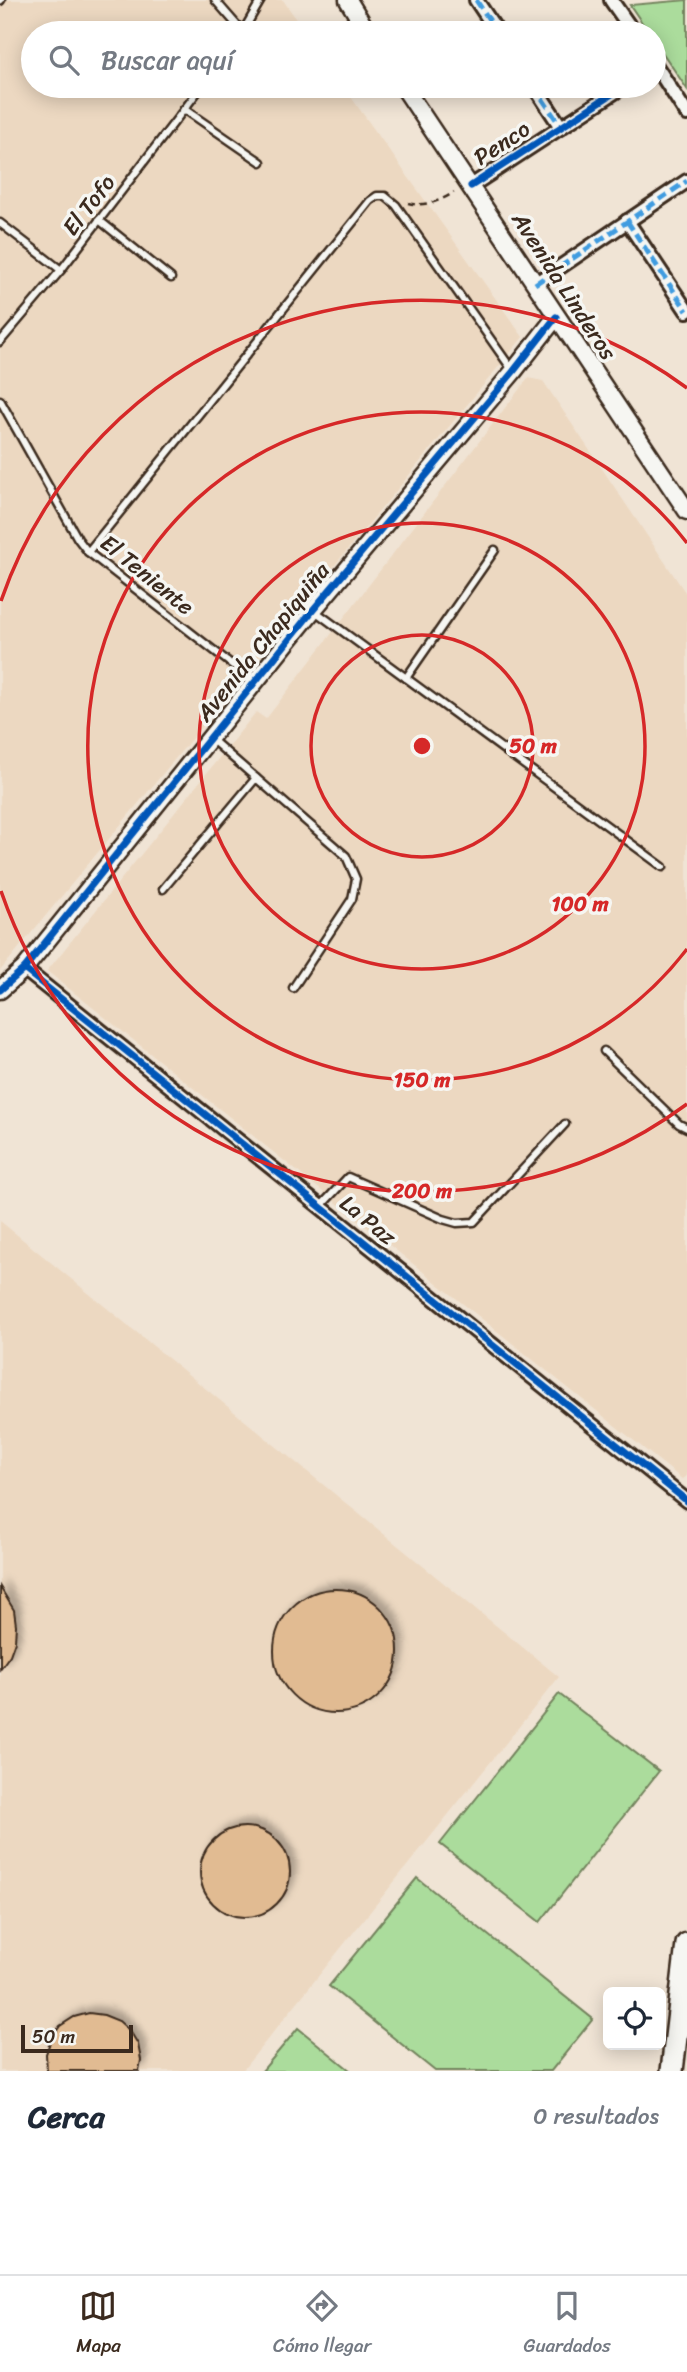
<!DOCTYPE html>
<html lang="es">
<meta charset="utf-8">
<style>
:root{--surface:#fff;--page:#f6f6f7;--text:#1f2937;--muted:#747a83;--line:#e0e1e3;--accent:#3b2a1e}
body{margin:0;font-family:Sriracha,sans-serif;background:var(--page);color:var(--text)}
.controls{position:absolute;right:21px;bottom:21px;display:grid;overflow:hidden;border-radius:10px;box-shadow:0 4px 18px #0003}
.controls button{width:63px;height:63px;display:grid;place-items:center;padding:0;border:0;border-bottom:2px solid var(--line);background:var(--surface);color:var(--text);font:35px sans-serif}
.scale{position:absolute;left:21px;bottom:18px;width:112px;box-sizing:border-box;padding-left:7px;border:4px solid #3b2a1e;border-top:0;font-size:19px;line-height:24px;white-space:nowrap;color:#3b2a1e;-webkit-text-stroke:5px #f6f6f2;paint-order:stroke}
.list{margin:0;padding:0;list-style:none}
h2{display:flex;justify-content:space-between;align-items:center;height:91px;margin:0;padding:0 28px;font-size:30px}
h2 small{font-size:23px;font-weight:400;color:var(--muted)}
.icon{flex:none;width:38px;height:38px;fill:none;stroke:currentColor;stroke-width:2;stroke-linecap:round;stroke-linejoin:round}
.map{position:relative;flex:none;width:687px;height:2071px;overflow:hidden}
.search{position:absolute;background:var(--surface);box-shadow:0 4px 18px #0003;left:21px;right:21px;top:21px;height:77px;display:flex;align-items:center;gap:18px;box-sizing:border-box;padding:0 24px;border-radius:38px;color:var(--muted);font-size:26px}
.sheet{height:203px;background:var(--surface)}
nav{display:flex;justify-content:space-around;align-items:center;box-sizing:border-box;height:98px;border-top:2px solid var(--line);background:var(--surface);font-size:19px;color:var(--muted)}
nav a{display:grid;justify-items:center;gap:4px}
nav .on{color:var(--accent)}
.map>svg:first-child{display:block}
.built{fill:#ecd8c1}
.green{fill:#abdc9c;stroke:#73835d;stroke-width:2}
.building{fill:#e1bb92;stroke:#3b2a1e;stroke-width:2;filter:url(#shadow)}
.lines{fill:none;stroke-linecap:round;stroke-linejoin:round}
.service-casing{stroke:#3b2a1e;stroke-width:11}
.minor-casing{stroke:#3b2a1e;stroke-width:18}
.tertiary-casing{stroke:#3b2a1e;stroke-width:21}
.trunk-casing{stroke:#3b2a1e;stroke-width:26}
.path{stroke:#3b2a1e;stroke-width:2.5;stroke-dasharray:7 5;stroke-linecap:butt}
.service{stroke:#f6f6f2;stroke-width:6}
.minor{stroke:#f6f6f2;stroke-width:12}
.tertiary{stroke:#f6f6f2;stroke-width:16}
.trunk{stroke:#f6f6f2;stroke-width:21}
.quiet{stroke:#3f9ce0;stroke-width:5;stroke-dasharray:10 5;stroke-linecap:butt}
.cycleway-casing{stroke:#f6f6f2;stroke-width:11}
.cycleway{stroke:#0057b8;stroke-width:7}
.ring{fill:none;stroke:#d62828;stroke-width:3.5}
.labels{text-anchor:middle;dominant-baseline:central;stroke-width:7;stroke-linejoin:round;paint-order:stroke}
.street-label{font-size:23px;fill:#3b2a1e;stroke:#f6f6f2}
.centre{fill:#d62828;stroke:#f6f6f2;stroke-width:3.5}
.ring-label{font-size:21px;text-anchor:middle;font-weight:bold;fill:#d62828;stroke:#f6f6f2;stroke-width:7;stroke-linejoin:round;paint-order:stroke}
</style>
<div class="map">
<svg width="687" height="2071" viewBox="0 0 687 2071">
<defs>
<filter id="shadow"><feDropShadow dx="6" dy="-6" stdDeviation="3.5" flood-color="#0004"/></filter>
</defs>
<rect width="100%" height="100%" fill="#f0e4d5"/>
<filter id="ink" filterUnits="userSpaceOnUse"><feTurbulence type="fractalNoise" baseFrequency=".0143" numOctaves="2"/><feDisplacementMap in="SourceGraphic" scale="14" xChannelSelector="R" yChannelSelector="G"/><feConvolveMatrix kernelMatrix="1 2 1 2 8 2 1 2 1" color-interpolation-filters="sRGB"/></filter>
<g filter="url(#ink)">
<g class="built">
<polygon points="0,0 283,0 306,33 33,33 33,86 343,86 523,337 0,971"/>
<polygon points="528,378 543,381 687,595 687,1476 682,1479 47,971 256,712 266,719"/>
<polygon points="0,1221 559,1677 242,2071 0,2071"/>
</g>
<g class="green">
<polygon points="687,0 687,89 654,40 654,33 649,33 630,5"/>
<polygon points="559,1694 659,1771 540,1922 440,1844"/>
<polygon points="417,1878 593,2019 551,2071 435,2071 329,1986"/>
<polygon points="298,2028 351,2071 262,2071"/>
</g>
<g class="building">
<polygon points="0,1587 14,1610 16,1625 15,1641 10,1655 0,1669"/>
<circle cx="336" cy="1651" r="62"/>
<circle cx="245" cy="1872" r="45"/>
<polygon points="89,2013 104,2015 119,2021 130,2031 138,2044 141,2060 139,2071 47,2071 46,2054 51,2039 60,2026 74,2017"/>
</g>
<g class="lines">
<g class="service-casing">
<g id="service">
<polyline points="215,0 243,32"/>
<polyline points="0,1 1,0"/>
<polyline points="242,33 261,0"/>
<polyline points="184,109 261,162"/>
<polyline points="99,220 171,278"/>
<polyline points="0,223 61,270"/>
<polyline points="0,342 61,270 202,86"/>
<polyline points="0,400 78,539 88,552 253,681"/>
<polyline points="88,552 370,201 377,196 385,196 396,205 513,371"/>
<polyline points="315,611 663,867"/>
<polyline points="406,678 495,550"/>
<polyline points="211,739 346,856 356,879 352,899 293,988"/>
<polyline points="163,889 256,778"/>
<polyline points="604,1051 679,1124 687,1128"/>
<polyline points="320,1207 348,1177 443,1219 457,1223 474,1222 565,1124"/>
</g>
</g>
<g class="minor-casing">
<g id="minor">
<polyline points="476,0 498,33"/>
<polyline points="611,0 634,33"/>
<polyline points="654,63 687,114"/>
<polyline points="534,86 561,127"/>
<polyline points="471,186 624,86"/>
<polyline points="627,221 687,311"/>
<polyline points="535,284 687,181"/>
<polyline points="24,969 687,1501"/>
</g>
</g>
<g class="tertiary-casing">
<g id="tertiary">
<polyline points="348,0 368,33"/>
<polyline points="403,86 687,511"/>
<polyline points="0,990 24,969 313,610 513,372 556,317"/>
</g>
</g>
<g class="trunk-casing">
<polyline id="trunk" points="672,2071 687,1944"/>
</g>
<path class="path" d="M 408,203 C 423,207 442,201 454,192"/>
<use href="#service" class="service"/>
<use href="#minor" class="minor"/>
<use href="#tertiary" class="tertiary"/>
<use href="#trunk" class="trunk"/>
<g class="quiet">
<polyline points="476,0 498,33"/>
<polyline points="654,66 655,65"/>
<polyline points="534,86 561,127"/>
<polyline points="627,221 687,311"/>
<polyline points="535,284 687,181"/>
</g>
<g class="cycleway-casing">
<g id="cycleway">
<polyline points="471,186 624,86"/>
<polyline points="24,969 687,1501"/>
<polyline points="0,990 24,969 313,610 513,372 556,317"/>
</g>
</g>
<use href="#cycleway" class="cycleway"/>
</g>
</g>
<g class="ring">
<circle cx="422" cy="746" r="111"/>
<circle cx="422" cy="746" r="223"/>
<path d="M687 949A334 334 0 1 1 687 543"/>
<path d="M687 1104A445 445 0 0 1 1 891M1 601A445 445 0 0 1 687 388"/>
</g>
<g class="labels">
<g class="street-label">
<text transform="translate(502 143) rotate(-33)">Penco</text>
<text transform="translate(89 205) rotate(-52)">El Tofo</text>
<text transform="translate(564 286) rotate(57)">Avenida Linderos</text>
<text transform="translate(147 575) rotate(39)">El Teniente</text>
<text transform="translate(263 642) rotate(-51)">Avenida Chapiquiña</text>
<text transform="translate(368 1220) rotate(39)">La Paz</text>
</g>
</g>
<circle cx="422" cy="746" r="10" class="centre"/>
<g class="ring-label">
<text x="533" y="753">50 m</text>
<text x="580" y="911">100 m</text>
<text x="422" y="1087">150 m</text>
<text x="422" y="1198">200 m</text>
</g>
</svg>
<div class="controls">
<button><svg class="icon" aria-label="locate" viewBox="0 0 24 24"><circle cx="12" cy="12" r="6"/><path d="M12 2v4M12 18v4M2 12h4M18 12h4"/></svg></button>
</div>
<div class="scale">50 m</div>
<div class="search"><svg class="icon" aria-label="search" viewBox="0 0 24 24"><circle cx="10" cy="10" r="6"/><path d="M15 15l6 6"/></svg>Buscar aquí</div>
</div>
<section class="sheet">
<h2>Cerca<small>0 resultados</small></h2>
<ul class="list">
</ul>
</section>
<nav>
<a class="on"><svg class="icon" aria-label="map" viewBox="0 0 24 24"><path d="M3 6l6-2 6 2 6-2v14l-6 2-6-2-6 2zM9 4v14M15 6v14"/></svg>Mapa</a>
<a><svg class="icon" aria-label="directions" viewBox="0 0 24 24"><path d="M12 3l9 9-9 9-9-9zM9 14v-3h6M13 9l2 2-2 2"/></svg>Cómo llegar</a>
<a><svg class="icon" aria-label="saved" viewBox="0 0 24 24"><path d="M7 4h10v16l-5-4-5 4z"/></svg>Guardados</a>
</nav>
